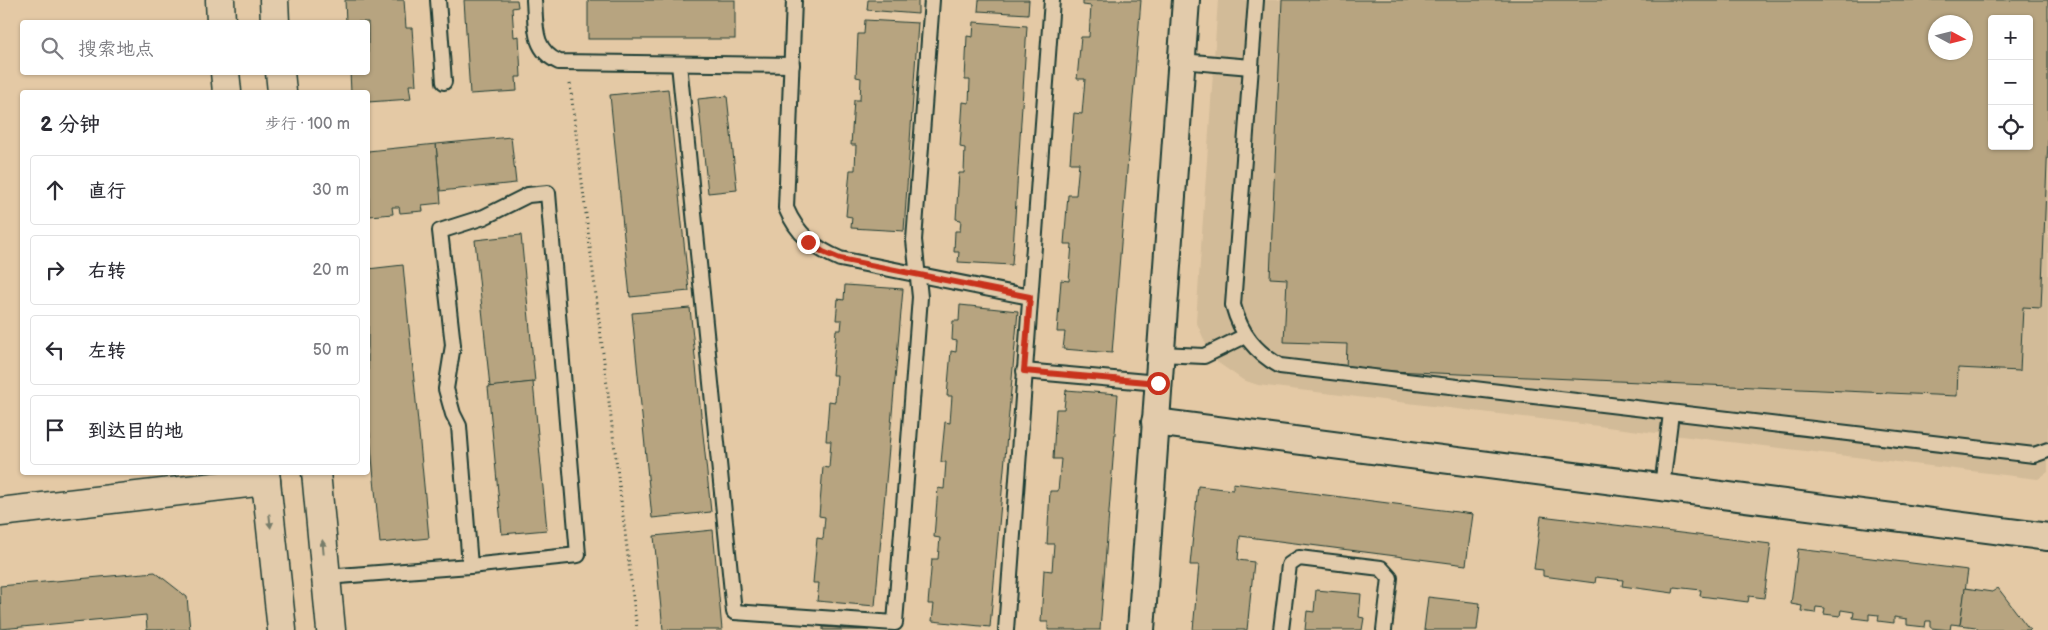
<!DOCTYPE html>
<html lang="zh">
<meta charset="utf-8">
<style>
:root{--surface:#fff;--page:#f7f7f7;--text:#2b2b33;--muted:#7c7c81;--line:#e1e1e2}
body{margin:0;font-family:"Balsamiq Sans","LXGW WenKai TC",sans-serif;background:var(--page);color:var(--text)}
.controls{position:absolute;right:15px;top:15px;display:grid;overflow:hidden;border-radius:5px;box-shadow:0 1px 4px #0004}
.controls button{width:45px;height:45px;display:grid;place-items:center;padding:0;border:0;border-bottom:1px solid var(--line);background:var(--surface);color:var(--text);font:25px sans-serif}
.compass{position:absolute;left:1928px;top:15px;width:45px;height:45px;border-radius:50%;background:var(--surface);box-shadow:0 1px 4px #0004;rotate:97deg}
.stop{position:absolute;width:15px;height:15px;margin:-11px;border:4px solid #c8321e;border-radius:50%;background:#fff}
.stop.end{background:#c8321e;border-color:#fff;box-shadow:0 1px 5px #0008}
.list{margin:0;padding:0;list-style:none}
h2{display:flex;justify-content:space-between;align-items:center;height:65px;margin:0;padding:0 20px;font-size:21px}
h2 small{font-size:16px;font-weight:400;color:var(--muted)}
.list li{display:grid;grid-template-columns:32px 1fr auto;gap:15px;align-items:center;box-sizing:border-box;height:70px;margin:0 10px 10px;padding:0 10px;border:1px solid var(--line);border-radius:5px}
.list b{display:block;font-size:19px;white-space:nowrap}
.list em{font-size:16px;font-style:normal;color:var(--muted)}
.icon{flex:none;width:28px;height:28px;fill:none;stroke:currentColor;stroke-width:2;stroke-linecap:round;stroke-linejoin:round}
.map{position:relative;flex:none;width:2048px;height:630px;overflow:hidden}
.search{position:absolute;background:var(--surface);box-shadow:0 1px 4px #0004;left:20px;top:20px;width:350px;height:55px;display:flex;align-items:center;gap:12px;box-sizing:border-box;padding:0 18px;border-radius:5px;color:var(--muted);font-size:19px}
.panel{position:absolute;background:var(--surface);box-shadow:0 1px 4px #0004;left:20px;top:90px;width:350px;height:385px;border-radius:5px}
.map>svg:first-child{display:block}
.built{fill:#d2bb98;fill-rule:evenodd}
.building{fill:#b7a480;stroke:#1f3d34;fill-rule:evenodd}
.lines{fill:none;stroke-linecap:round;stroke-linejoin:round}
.service-casing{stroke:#1f3d34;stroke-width:18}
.minor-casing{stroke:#1f3d34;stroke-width:30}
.tertiary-casing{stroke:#1f3d34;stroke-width:31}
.secondary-casing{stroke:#1f3d34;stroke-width:31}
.path{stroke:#1f3d34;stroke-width:3;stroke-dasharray:1 4;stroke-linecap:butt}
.service{stroke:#e2cbab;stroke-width:14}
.minor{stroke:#e2cbab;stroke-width:26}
.tertiary{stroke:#e2cbab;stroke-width:28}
.secondary{stroke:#e2cbab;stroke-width:28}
.oneway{fill:#777d6a}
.route{stroke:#c8321e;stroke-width:6}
</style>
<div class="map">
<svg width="2048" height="630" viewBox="0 0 2048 630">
<rect width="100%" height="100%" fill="#e4c9a5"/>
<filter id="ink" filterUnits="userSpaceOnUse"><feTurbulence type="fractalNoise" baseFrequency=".02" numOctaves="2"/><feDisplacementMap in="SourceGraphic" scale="10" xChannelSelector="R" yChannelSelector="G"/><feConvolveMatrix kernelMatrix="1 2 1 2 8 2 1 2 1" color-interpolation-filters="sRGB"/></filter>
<g filter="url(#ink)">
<path class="built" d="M 1218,0 L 2048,0 L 2048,472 L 2038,479 L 1258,385 L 1243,380 L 1217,362 L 1208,349 L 1196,321 ZM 1992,19 L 2029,19 L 2029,146 L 1992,146 ZM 1936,22 L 1966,22 L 1966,52 L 1936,52 Z"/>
<g class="building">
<polygon points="345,0 404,0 406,28 412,28 416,85 409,85 411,99 368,102 368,92 351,92 350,72 368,72 368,22 346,22"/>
<polygon points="464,0 517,0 518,7 512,8 514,37 519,36 521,77 516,77 517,91 470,94"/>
<rect x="588" y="0" width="147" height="39"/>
<polygon points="868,0 918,0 918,14 867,10"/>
<polygon points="979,0 1029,0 1028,14 978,11"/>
<polygon points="1083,0 1141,0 1112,353 1063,349 1065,332 1057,332 1061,280 1069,281 1072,244 1064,244 1068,195 1076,195 1079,163 1070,163 1074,113 1082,114 1085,79 1077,79 1081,37 1089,37 1091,6 1083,5"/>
<path d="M 1282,0 L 2048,0 L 2048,140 L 2041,308 L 2023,307 L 2020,371 L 1958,368 L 1957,396 L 1346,369 L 1347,344 L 1284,342 L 1287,279 L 1270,278 ZM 1992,19 L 2029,19 L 2029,146 L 1992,146 ZM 1936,22 L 1966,22 L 1966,52 L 1936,52 Z"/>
<polygon points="865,20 918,23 904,231 851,228 852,217 846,216 850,170 855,170 856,145 851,145 854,100 860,100 861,78 856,77 858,34 864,34"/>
<polygon points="974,22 1027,26 1012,265 958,262 959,252 954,252 955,231 960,231 961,220 956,219 959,173 964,173 965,148 960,147 963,102 969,103 970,80 965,80 967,36 973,37"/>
<polygon points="668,89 689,291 630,297 610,95"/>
<polygon points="727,96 737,190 708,193 698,99"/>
<polygon points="511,137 516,183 440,191 436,144"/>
<polygon points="436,144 441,203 422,205 423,211 400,213 399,207 392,207 393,214 369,216 368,151"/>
<polygon points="521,235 535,382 490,387 475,240"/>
<polygon points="403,265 429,538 380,543 368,415 368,269"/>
<polygon points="845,285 903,289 875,606 817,601 819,583 813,583 817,538 823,539 825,517 819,516 823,467 829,468 831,441 826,441 829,401 835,402 837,375 832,375 836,330 841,330 842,320 836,320 838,299 844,300"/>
<polygon points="960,305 1018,311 990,627 932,621 934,604 928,604 932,559 938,559 940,538 934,537 938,488 944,489 946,462 941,462 945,422 950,423 952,396 947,396 951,351 956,352 957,341 952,340 953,321 959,321"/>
<polygon points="690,308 711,512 652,518 632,313"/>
<polygon points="533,382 547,530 502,534 488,387"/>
<polygon points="1066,390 1118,394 1100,630 1048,630 1048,622 1041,622 1044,570 1052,571 1054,544 1047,544 1050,491 1058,491 1061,459 1053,459 1056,409 1064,409"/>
<polygon points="1233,483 1473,514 1466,565 1240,536 1238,560 1254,562 1247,630 1193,630 1199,565 1190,565 1198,486 1233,490"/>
<polygon points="1541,516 1771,544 1764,598 1749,596 1748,602 1700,596 1701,590 1674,587 1673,593 1622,586 1623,580 1596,577 1595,583 1543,576 1543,570 1534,569"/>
<polygon points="713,530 722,630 663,630 654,536"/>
<polygon points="1798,549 1968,570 1960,625 1951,624 1950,630 1931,628 1931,621 1926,621 1925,627 1907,625 1907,619 1894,617 1894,623 1878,621 1879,615 1869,614 1869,620 1853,618 1854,612 1841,610 1840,616 1824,614 1825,608 1816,607 1815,613 1801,611 1802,606 1791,604"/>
<polygon points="155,572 187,597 190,630 147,630 146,615 1,629 0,586"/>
<polygon points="1965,588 1992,592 1998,588 2030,630 1978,630 1976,627 1960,625"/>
<polygon points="1316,590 1361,594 1359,617 1364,618 1362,630 1305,630 1307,611 1314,612"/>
<polygon points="1428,597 1480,603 1477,630 1424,630"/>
<polygon points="823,627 869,630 823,630"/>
</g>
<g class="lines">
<g class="service-casing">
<g id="service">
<polyline points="438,0 444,82"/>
<path d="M 534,0 C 536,25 532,50 559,62 L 792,65"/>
<path d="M 794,0 L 786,208 C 797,234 814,248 840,259 L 1030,297"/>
<path d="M 1256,0 L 1233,305 C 1241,334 1255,352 1280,366 L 2034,455 L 2048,450"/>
<polyline points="1181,61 1251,67"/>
<polyline points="679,64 734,612 895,623 920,297 914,240 932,0"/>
<polyline points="1160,354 1204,356 1245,336"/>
<polyline points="1024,371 1158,383"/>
<polyline points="1662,487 1671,413"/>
<polyline points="326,577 470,566 578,555 548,193 528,195 484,217 440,231 453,345 446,389 453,414 459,426 470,566"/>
<polyline points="1006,630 1052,0"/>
<polyline points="1281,630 1289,565 1299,558 1381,568 1390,578 1384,630"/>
</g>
</g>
<g class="minor-casing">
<g id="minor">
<polyline points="1155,422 2048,537"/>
<polyline points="1141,630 1186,0"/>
</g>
</g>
<g class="tertiary-casing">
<polyline id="tertiary" points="0,512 266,481"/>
</g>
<g class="secondary-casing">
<g id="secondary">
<polyline points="220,0 221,22"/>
<polyline points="274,0 275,22"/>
<polyline points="225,72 227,92"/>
<polyline points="280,72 282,92"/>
<polyline points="265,472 282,630"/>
<polyline points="316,472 331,630"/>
</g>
</g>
<polyline class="path" points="570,84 637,630"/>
<use href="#service" class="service"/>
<use href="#minor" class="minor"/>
<use href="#tertiary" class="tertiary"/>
<use href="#secondary" class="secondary"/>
</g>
<defs><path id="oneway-solid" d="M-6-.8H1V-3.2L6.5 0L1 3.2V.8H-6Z" transform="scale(1.25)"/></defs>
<g class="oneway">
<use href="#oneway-solid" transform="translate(270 521) rotate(84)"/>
<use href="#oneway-solid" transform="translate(323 547) rotate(-95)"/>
</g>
</g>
<g class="lines" filter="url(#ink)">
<polyline class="route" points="808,242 823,252 840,259 1030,297 1024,371 1158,383"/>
</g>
</svg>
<div class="controls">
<button>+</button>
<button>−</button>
<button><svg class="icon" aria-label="locate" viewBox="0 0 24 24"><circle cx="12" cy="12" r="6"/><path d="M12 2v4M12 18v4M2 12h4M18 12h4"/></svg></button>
</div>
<svg class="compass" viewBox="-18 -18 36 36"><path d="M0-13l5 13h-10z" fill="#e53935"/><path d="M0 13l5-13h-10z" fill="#7c7c81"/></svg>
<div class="stop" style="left:1158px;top:383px"></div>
<div class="stop end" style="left:808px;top:242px"></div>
<div class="search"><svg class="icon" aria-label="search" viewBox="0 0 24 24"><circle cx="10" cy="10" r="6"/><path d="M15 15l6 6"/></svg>搜索地点</div>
<section class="panel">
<h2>2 分钟<small>步行 · 100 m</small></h2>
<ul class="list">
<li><svg class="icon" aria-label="ahead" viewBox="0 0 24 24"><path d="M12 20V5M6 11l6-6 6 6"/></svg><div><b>直行</b></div><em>30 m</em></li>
<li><svg class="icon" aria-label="right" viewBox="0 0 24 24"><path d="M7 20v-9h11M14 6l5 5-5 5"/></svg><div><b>右转</b></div><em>20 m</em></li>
<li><svg class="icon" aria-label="left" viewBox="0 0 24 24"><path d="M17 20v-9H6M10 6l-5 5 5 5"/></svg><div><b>左转</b></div><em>50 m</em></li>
<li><svg class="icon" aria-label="arrive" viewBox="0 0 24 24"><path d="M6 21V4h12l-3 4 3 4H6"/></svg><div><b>到达目的地</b></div></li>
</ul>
</section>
</div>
